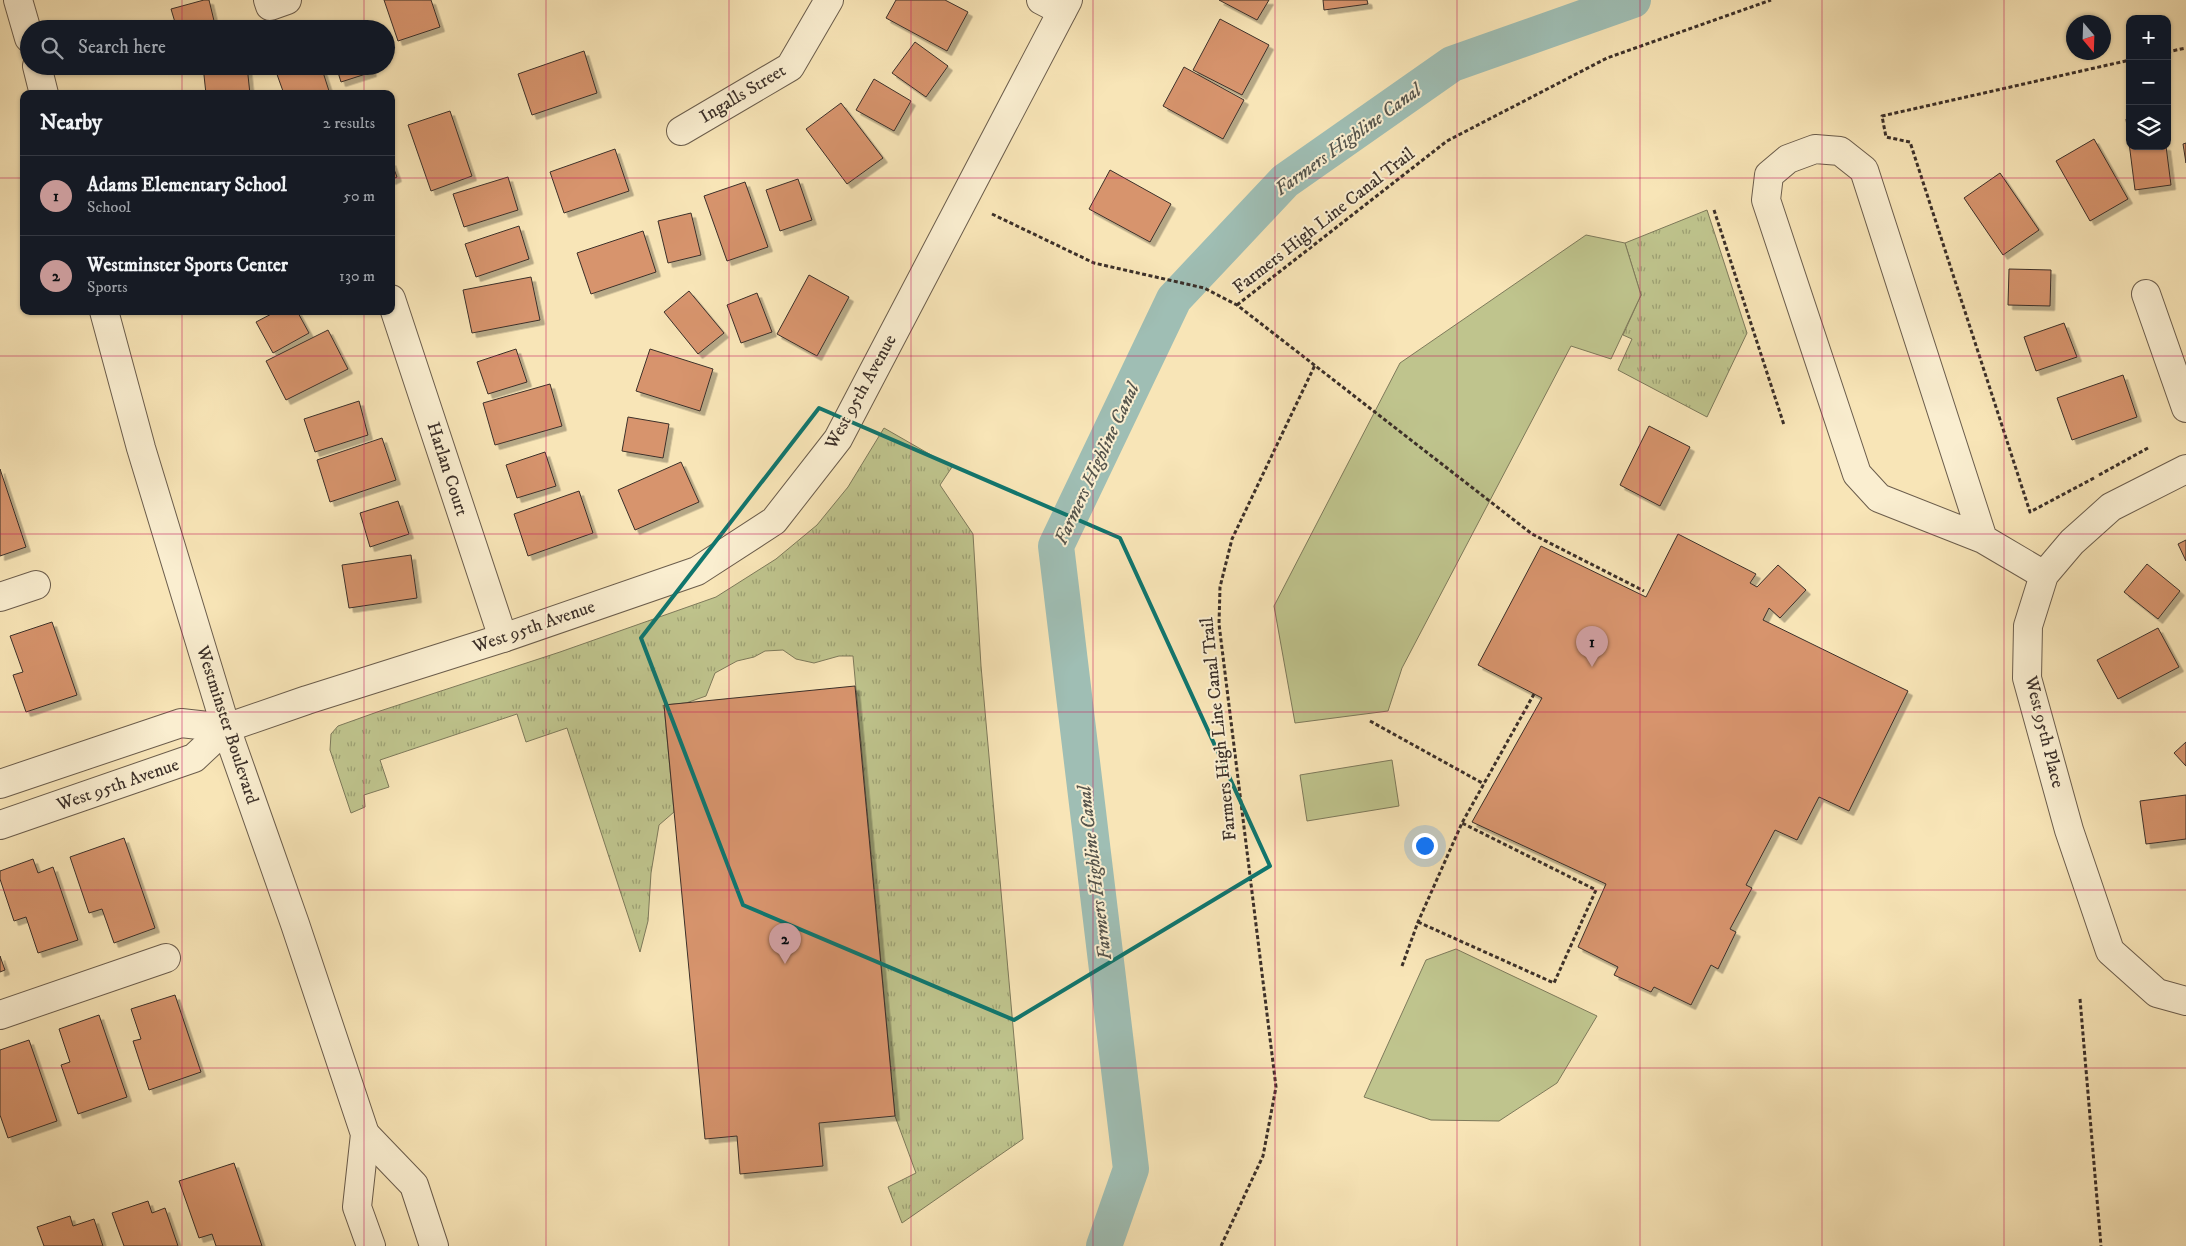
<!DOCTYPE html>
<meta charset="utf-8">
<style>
:root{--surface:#171b24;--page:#242831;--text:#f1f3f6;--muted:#9ea1a6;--line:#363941;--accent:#c59692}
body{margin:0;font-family:"IM FELL DW Pica",serif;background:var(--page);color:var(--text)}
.controls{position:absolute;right:15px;top:15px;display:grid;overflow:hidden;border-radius:10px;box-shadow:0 1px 4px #0004}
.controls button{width:45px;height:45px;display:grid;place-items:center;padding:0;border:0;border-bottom:1px solid var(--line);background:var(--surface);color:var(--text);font:25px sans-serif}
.compass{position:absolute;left:2066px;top:15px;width:45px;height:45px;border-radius:50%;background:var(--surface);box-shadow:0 1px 4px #0004;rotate:161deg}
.you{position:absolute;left:1424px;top:845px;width:18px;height:18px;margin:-12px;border:4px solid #fff;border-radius:50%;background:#1a73e8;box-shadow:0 0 0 8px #1a73e833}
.badge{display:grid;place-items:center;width:32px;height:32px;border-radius:50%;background:var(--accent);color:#111;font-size:16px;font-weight:700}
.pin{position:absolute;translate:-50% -41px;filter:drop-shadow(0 1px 2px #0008)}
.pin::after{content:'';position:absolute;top:26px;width:18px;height:15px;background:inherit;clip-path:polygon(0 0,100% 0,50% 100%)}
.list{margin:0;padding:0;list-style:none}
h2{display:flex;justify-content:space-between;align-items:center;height:65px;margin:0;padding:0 20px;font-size:21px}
h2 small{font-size:16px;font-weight:400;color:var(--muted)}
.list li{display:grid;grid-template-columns:32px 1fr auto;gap:15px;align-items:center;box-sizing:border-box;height:80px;padding:0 20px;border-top:1px solid var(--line)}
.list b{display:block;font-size:19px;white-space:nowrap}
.list p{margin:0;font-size:16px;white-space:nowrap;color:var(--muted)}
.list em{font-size:16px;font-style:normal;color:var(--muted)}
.icon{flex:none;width:28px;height:28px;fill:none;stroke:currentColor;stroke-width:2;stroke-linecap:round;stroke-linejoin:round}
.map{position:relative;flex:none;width:2186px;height:1246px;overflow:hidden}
.search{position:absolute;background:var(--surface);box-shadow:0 1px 4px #0004;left:20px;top:20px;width:375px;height:55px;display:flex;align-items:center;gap:12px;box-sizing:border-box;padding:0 18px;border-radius:28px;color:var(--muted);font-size:19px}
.panel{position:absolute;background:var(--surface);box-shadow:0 1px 4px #0004;left:20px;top:90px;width:375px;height:225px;border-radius:10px}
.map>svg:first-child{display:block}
.grass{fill:url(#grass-tufts);stroke:#7e7a5b}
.park{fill:#bfc48d;stroke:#7e7a5b}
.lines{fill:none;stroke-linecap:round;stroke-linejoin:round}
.canal{stroke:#9fbeb4;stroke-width:36}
.building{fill:#d7946d;stroke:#3c3029;filter:url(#shadow)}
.minor-casing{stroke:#6b5d4c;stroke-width:30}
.path{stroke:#3c3029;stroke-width:3;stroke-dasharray:4 2.5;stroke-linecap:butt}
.minor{stroke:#faeed0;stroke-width:28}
.marked{fill:none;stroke:#0f766e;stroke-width:4;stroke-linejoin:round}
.grid{fill:none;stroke:#c2185b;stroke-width:1;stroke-opacity:0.55}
.labels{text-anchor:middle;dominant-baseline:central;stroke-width:4;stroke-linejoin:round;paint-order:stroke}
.street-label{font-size:18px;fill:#3c3029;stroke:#faeed0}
.water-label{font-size:19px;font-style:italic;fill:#55544c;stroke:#faeed0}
</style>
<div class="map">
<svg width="2186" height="1246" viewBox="0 0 2186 1246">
<defs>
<pattern id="grass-tufts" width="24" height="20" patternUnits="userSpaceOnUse" patternTransform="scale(1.25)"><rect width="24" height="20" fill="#bfc48d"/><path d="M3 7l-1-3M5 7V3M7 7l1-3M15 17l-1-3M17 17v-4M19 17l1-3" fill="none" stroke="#9ca073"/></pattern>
<filter id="shadow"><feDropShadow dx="4.5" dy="4.5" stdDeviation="0" flood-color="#0004"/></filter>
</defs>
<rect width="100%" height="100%" fill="#f8e5b7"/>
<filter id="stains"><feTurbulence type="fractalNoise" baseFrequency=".004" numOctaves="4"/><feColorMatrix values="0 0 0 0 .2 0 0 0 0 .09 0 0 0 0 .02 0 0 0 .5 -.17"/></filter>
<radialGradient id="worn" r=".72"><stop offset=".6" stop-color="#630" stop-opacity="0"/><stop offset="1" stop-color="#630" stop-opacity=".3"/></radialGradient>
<g class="grass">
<polygon points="1707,210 1747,333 1707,417 1618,370 1632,339 1623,335 1641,295 1625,243"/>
<polygon points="884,428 952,467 940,485 973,534 981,666 1023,1139 902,1223 888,1187 916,1173 895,1116 853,656 839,656 814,663 796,659 783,650 765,651 754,657 737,661 715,673 706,696 686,703 664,705 674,812 659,825 651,873 648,921 640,952 567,728 526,742 517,714 380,760 389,787 364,795 365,807 351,813 330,750 331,734 338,726 380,711 560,652 716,597 776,559 817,525 848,487"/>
</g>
<g class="park">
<polygon points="1586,235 1625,243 1641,295 1611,359 1571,346 1402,668 1388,711 1295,723 1274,606 1400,363"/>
<polygon points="1392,760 1399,806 1307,821 1300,775"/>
<polygon points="1456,949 1597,1016 1557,1083 1499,1121 1431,1120 1364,1097 1426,960"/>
</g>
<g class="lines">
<polyline class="canal" points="1104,1246 1131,1169 1056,546 1174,299 1285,181 1452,64 1633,0"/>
</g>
<g class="building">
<polygon points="204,0 209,0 216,29 177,29 171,9"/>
<polygon points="384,0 431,0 440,27 398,41"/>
<polygon points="896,0 945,0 968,12 947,51 886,18"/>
<polygon points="1219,0 1269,0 1257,20"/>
<polygon points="1323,0 1367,0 1368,4 1324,10"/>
<polygon points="1220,19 1269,45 1242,95 1193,70"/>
<polygon points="915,42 948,66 926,97 892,73"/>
<polygon points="584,51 597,93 532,115 518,74"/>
<polygon points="203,66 247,66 250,94 206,94"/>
<polygon points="274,66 321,66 330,94 284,94"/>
<polygon points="336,66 370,66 372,72 341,82"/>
<polygon points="1184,67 1244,100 1223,139 1163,106"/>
<polygon points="874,79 911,101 894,131 856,110"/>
<polygon points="841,103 883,158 847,184 806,129"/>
<polygon points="450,111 472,176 431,191 408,125"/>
<polygon points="2126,119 2130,119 2130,146 2166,146 2171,185 2135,190"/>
<polygon points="2094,139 2128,199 2090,221 2056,161"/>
<polygon points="2186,143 2186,163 2183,144"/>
<polygon points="615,149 629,191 564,213 550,172"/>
<polygon points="391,161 397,177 391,180"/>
<polygon points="1110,170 1171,204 1150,242 1089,209"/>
<polygon points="2000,173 2039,230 2003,255 1964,198"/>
<polygon points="508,177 518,210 464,227 453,194"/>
<polygon points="798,179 812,220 780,231 766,190"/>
<polygon points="745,182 768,247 727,261 704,196"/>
<polygon points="691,213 701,255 668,263 658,221"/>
<polygon points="519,226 529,259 476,277 465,244"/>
<polygon points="643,231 656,272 591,294 577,253"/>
<polygon points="2009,269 2051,270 2050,306 2008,305"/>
<polygon points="809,275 849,297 817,356 777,334"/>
<polygon points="531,277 540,320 472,333 463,290"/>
<polygon points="689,291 724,333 698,354 664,312"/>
<polygon points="757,293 772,332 741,343 727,305"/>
<polygon points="277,311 297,311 309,333 273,353 256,322"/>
<polygon points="2064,323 2077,357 2036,371 2024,337"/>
<polygon points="328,330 348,369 286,400 266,361"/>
<polygon points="516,349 527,382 488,394 477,362"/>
<polygon points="650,349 713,369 700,411 636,391"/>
<polygon points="2123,375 2137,417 2072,440 2057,398"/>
<polygon points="550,384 562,426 495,445 483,403"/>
<polygon points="359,401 368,435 315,452 304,419"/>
<polygon points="628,417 669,424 663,458 622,451"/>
<polygon points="1649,426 1690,447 1660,506 1620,485"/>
<polygon points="382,438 396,480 330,502 317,460"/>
<polygon points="545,452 556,486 517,498 506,465"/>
<polygon points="681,462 699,502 635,530 618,490"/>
<polygon points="0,469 26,547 0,556"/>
<polygon points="579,491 593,533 528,556 514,514"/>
<polygon points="398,501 409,534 370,547 360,513"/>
<polygon points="1678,534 1756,574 1750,583 1757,587 1778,565 1806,590 1780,618 1769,608 1763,620 1908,691 1849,811 1819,797 1797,840 1775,830 1746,885 1752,888 1730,929 1736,932 1718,969 1711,965 1691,1005 1654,987 1651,992 1614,975 1618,967 1578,947 1606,884 1472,822 1542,698 1478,665 1541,546 1646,597"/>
<polygon points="2186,540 2186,561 2178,544"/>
<polygon points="411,555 417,598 349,608 342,565"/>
<polygon points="2147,564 2180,591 2158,619 2124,592"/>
<polygon points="52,622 77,695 26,712 13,675 23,672 10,636"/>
<polygon points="2158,628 2179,667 2118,699 2097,660"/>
<polygon points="855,686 895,1116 819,1123 823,1166 740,1174 737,1136 705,1139 664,705"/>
<polygon points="2186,742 2186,766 2174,753"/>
<polygon points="2186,795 2186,839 2146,844 2140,801"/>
<polygon points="124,838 155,928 114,943 102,909 89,913 70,857"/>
<polygon points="33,859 38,873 53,867 78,940 38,953 26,917 14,921 0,879 0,871"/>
<polygon points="0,956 5,970 0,972"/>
<polygon points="175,995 201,1072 149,1090 133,1041 141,1039 131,1009"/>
<polygon points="99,1015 127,1097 78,1114 61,1065 70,1062 59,1029"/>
<polygon points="29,1040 57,1121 8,1138 0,1115 0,1050"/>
<polygon points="234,1163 262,1246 216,1246 212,1234 199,1238 179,1181"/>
<polygon points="148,1201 152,1213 165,1208 178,1246 124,1246 112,1213"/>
<polygon points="70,1216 73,1226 94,1219 103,1246 44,1246 37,1227"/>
</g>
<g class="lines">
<g class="minor-casing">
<g id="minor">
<polyline points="18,0 29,38"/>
<polyline points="268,0 270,6 287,0"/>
<polyline points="1041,0 1062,11"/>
<polyline points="37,66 44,94"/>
<polyline points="681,131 790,67 829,0"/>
<polyline points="2146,294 2186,408"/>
<polyline points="391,299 503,638"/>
<polyline points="104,311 141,448 226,728 295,924 365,1134 357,1207 371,1246"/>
<polyline points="2186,469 2111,507 2072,542 2044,575 2028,626 2027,678 2069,830 2110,951 2157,993 2186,1001"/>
<polyline points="1983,539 1879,498 1857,474 1766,200 1769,175 1788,159 1815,149 1840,151 1864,170 1983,539 2044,575"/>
<polyline points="0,597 36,585"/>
<polyline points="0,784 181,723 226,728"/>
<polyline points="0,825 194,758 226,728 307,700 503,638 697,571 774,521 838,439 1068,0"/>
<polyline points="0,1015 166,958"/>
<polyline points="365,1134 414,1185 434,1246"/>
</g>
</g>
<g class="path">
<polyline points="2167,52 2186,48"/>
<polyline points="1714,210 1784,425"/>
<polyline points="992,214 1094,263 1204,288 1237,305 1532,534 1644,591"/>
<polyline points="1237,305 1447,141 1607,58 1771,0"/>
<polyline points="2099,475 2148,448"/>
<polyline points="2094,478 2030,512 1910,142 1886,137 1882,116 2130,60"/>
<polyline points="1370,721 1484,784"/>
<polyline points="1418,922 1554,983 1596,890 1462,823"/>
<polyline points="1402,966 1418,922 1462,823 1534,694"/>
<polyline points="2080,999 2101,1246"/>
<polyline points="1221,1246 1263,1156 1276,1087 1219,624 1220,587 1232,539 1315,365"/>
</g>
<use href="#minor" class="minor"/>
</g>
<path class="marked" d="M 819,408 L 1120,538 L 1270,866 L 1014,1020 L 743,905 L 641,638 Z"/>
<path class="grid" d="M 182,0 L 182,29M 364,0 L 364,29M 546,0 L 546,1246M 729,0 L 729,1246M 911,0 L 911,1246M 1093,0 L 1093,1246M 1275,0 L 1275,1246M 1457,0 L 1457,1246M 1640,0 L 1640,1246M 1822,0 L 1822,1246M 2004,0 L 2004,1246M 182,66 L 182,94M 364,66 L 364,94M 0,178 L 24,178M 391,178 L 2186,178M 182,311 L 182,1246M 364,311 L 364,1246M 0,356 L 2186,356M 0,534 L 2186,534M 0,712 L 2186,712M 0,890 L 2186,890M 0,1068 L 2186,1068"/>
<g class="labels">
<g class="street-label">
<text transform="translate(743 94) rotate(-31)">Ingalls Street</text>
<text transform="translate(1324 221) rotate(-38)">Farmers High Line Canal Trail</text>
<text transform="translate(861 392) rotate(-61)">West 95th Avenue</text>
<text transform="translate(447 469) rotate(72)">Harlan Court</text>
<text transform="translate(534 627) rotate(-19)">West 95th Avenue</text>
<text transform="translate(227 725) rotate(72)">Westminster Boulevard</text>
<text transform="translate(1219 729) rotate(-96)">Farmers High Line Canal Trail</text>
<text transform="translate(2044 732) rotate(76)">West 95th Place</text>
<text transform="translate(118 785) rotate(-19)">West 95th Avenue</text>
</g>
<g class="water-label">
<text transform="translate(1348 140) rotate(-36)">Farmers Highline Canal</text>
<text transform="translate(1097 464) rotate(-65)">Farmers Highline Canal</text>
<text transform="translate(1095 873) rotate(-97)">Farmers Highline Canal</text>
</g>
</g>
<rect width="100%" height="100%" filter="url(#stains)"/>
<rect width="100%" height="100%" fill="url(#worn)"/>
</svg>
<div class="controls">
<button>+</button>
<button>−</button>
<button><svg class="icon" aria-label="layers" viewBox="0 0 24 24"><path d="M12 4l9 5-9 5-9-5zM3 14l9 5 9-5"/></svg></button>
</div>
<svg class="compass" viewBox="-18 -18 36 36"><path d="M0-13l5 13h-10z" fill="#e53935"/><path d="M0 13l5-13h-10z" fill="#9ea1a6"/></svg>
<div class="you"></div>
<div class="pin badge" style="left:1592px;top:667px">1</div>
<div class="pin badge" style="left:785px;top:964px">2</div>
<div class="search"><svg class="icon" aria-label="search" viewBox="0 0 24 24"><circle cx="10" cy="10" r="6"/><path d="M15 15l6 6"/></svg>Search here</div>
<section class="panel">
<h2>Nearby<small>2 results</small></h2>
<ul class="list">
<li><span class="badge">1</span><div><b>Adams Elementary School</b><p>School</p></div><em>50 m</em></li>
<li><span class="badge">2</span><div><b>Westminster Sports Center</b><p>Sports</p></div><em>130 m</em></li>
</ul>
</section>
</div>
